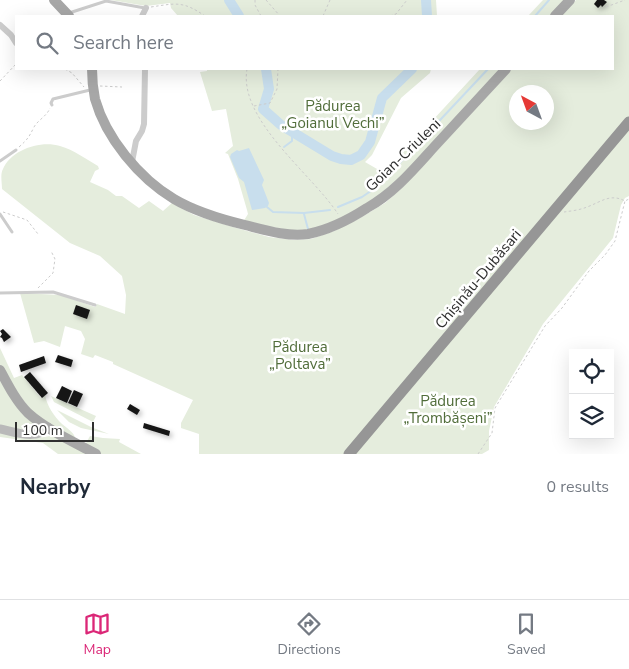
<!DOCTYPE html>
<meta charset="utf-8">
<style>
:root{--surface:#fff;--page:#f2f2f3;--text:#1f2937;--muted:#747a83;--line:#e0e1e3;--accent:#db2777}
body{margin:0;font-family:"Nunito Sans",sans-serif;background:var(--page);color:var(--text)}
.controls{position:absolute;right:15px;bottom:15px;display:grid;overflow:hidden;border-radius:0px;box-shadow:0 5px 20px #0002}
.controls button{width:45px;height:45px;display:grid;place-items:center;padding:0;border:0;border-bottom:1px solid var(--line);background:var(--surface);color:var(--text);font:25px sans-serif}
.compass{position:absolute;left:509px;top:85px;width:45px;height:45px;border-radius:50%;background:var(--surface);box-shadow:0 5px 20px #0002;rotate:319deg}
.scale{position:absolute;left:15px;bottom:12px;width:79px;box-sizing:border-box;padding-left:5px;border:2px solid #2f2f2f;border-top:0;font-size:14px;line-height:18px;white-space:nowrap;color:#2f2f2f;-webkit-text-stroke:4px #fff;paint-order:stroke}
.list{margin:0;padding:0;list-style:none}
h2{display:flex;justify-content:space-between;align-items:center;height:65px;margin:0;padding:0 20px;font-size:21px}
h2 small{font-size:16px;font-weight:400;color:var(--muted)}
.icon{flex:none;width:28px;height:28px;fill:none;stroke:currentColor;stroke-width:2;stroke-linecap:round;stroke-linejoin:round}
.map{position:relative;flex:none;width:629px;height:454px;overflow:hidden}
.search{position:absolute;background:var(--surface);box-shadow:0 5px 20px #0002;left:15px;right:15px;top:15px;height:55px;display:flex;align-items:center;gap:12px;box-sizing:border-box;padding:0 18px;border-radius:0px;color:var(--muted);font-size:19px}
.sheet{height:145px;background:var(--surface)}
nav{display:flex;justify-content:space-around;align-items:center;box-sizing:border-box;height:70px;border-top:1px solid var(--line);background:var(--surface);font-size:14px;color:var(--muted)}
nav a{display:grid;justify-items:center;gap:2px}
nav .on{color:var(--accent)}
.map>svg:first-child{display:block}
.green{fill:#e5eddd;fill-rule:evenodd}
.water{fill:#c8deed}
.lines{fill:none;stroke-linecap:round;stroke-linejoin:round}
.stream{stroke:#c8deed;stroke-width:2}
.river{stroke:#c8deed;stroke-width:10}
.building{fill:#161616;filter:url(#shadow)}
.path{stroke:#ccc;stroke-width:1;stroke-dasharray:2.5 2.5;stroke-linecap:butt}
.lane{stroke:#ccc;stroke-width:3}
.street{stroke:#ccc;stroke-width:6}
.secondary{stroke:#b9b9b9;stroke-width:9}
.primary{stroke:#a7a7a7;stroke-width:10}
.highway{stroke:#969696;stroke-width:11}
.labels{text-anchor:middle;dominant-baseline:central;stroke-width:5;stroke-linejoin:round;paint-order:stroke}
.park-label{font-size:15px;fill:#516d3a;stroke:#fff}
.street-label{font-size:15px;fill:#2f2f2f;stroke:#fff}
</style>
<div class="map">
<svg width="629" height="454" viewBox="0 0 629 454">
<defs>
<filter id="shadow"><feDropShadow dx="2.5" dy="2.5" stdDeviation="2.5" flood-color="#0004"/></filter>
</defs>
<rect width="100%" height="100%" fill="#fff"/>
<g class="green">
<polygon points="111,0 436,0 437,16 178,16 171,8 170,3 146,6"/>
<polygon points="543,0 567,0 552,16 528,16"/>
<path d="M 576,0 L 629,0 L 629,118 L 346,454 L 199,454 L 199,434 L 181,428 L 181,423 L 193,400 L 113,364 L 113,362 L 95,355 L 93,358 L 81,354 L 85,339 L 81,331 L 65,326 L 60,347 L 44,341 L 34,343 L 20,293 L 61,295 L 95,307 L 97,304 L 125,314 L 126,295 L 122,276 L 100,256 L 70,243 L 2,189 C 2,183 0,174 3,169 C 11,150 40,140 60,146 C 74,150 86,159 98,166 L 99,169 L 95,171 L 90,182 L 108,190 L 116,196 L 122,196 L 139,208 L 149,201 L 163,211 L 172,203 L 194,215 L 233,227 L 269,237 L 294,240 L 311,239 L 334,231 L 360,218 L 385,203 L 405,185 L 512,69 L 613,69 L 613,16 L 561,16 ZM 516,92 L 546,92 L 546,122 L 516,122 Z"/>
<polygon points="207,69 431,69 430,73 401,98 372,155 365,162 384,173 480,69 503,69 413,166 366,206 321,228 294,231 243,222 248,214 247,210 238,179 228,154 225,153 233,146 226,109 212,111 200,72 207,71"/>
<polygon points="629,127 629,196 625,198 621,205 613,238 543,324 494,407 489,431 489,450 482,454 353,454"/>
<path d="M 0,348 L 14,378 L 22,375 L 41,398 L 45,395 C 47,406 54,416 62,424 C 68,429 74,432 76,440 L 34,414 L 6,378 L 0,365 Z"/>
<polygon points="0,375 40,428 36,432 0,426"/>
<polygon points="51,396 96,416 93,422 54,402"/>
<polygon points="57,410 91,427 109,434 81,428 69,422"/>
<polygon points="0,433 32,439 56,435 91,454 58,454 43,443 0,437"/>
<polygon points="90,436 103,438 120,439 119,442 141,454 101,454 85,445"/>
</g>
<polygon class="water" points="249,148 264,180 262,185 269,203 268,206 265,208 252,210 244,182 239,178 230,157 231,154 237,150 239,151"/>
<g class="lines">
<g class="stream">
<polyline points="535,16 549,0"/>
<polyline points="284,147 292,141 292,132"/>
<polyline points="267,207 273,212 304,213 330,210"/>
<polyline points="338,207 362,197 378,186 488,69"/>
<polyline points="304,214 308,229"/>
</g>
<g class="river">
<polyline points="229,0 239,16"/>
<polyline points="426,0 427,16"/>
<polyline points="266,69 269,89 263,109 281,125 332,156 341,159 351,160 361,155 370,142 382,98 412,69"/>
</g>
</g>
<g class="building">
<polygon points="597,0 604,0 607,2 602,7 601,5 598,8 594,4"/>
<polygon points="76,305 90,310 87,319 73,314"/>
<polygon points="3,329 11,337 4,342 2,338 0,337 2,334 0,331"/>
<polygon points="58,355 73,360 71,367 55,362"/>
<polygon points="44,356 46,363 21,372 19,365"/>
<polygon points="30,372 48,393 42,398 24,377"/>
<polygon points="62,386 72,391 67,403 56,398"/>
<polygon points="74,390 83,394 77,407 68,403"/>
<polygon points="130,404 140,410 137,415 127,409"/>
<polygon points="144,423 170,431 169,436 143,428"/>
</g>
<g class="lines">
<g class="path">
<polyline points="255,0 255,5 261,16"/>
<polyline points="266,0 280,16"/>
<path d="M 151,7 C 177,3 183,1 205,16"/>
<polyline points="606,7 625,0"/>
<polyline points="323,16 330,0"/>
<polyline points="390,16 396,14 407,0"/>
<polyline points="65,69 72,73 84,87"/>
<path d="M 247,69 C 238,120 312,174 338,214"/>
<polyline points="0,81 16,64"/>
<polyline points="100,86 122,87"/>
<polyline points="254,106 270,103 277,89 278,69"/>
<path d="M 19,147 C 28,139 29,137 34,127 C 38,120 47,116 50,108"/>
<polyline points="3,212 27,220 38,234"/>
<path d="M 564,212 C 571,211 580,210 587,207 C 601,202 610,193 625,201 L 629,199"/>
<polyline points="38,288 53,273 55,259 51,251"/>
<polyline points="478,454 492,433 495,408 545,326 562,308 589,271 605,255 615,241 625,201"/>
</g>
<g class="lane">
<polyline points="69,13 106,1 145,8"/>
<polyline points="52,105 51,103 53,99 90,90"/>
<polyline points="0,161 16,150"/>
<polyline points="0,214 12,232"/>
<polyline points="0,293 53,292 95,305"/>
</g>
<g class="street">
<polyline points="142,16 146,8"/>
<polyline points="0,25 11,35 16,43"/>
<polyline points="132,162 136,141 142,131 144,124 145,69"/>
</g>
<path class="secondary" d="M 0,429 C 15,432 37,441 48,427"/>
<g class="primary">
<polyline points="54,0 69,16"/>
<polyline points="555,16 570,0"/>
<path d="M 92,69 C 92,79 93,89 95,99 C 106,138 139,178 174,199 C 196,212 220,219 245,225 C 265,230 287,237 308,234 C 328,230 350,219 367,208 C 394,193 414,169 434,147 C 458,121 482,95 506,69"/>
<path d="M 0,370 C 8,385 16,401 28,413 C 47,430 74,442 96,454"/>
</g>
<polyline class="highway" points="349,454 629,122"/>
</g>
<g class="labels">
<g class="park-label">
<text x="333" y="106">Pădurea<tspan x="333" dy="17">„Goianul Vechi”</tspan></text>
<text x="300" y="347">Pădurea<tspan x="300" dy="17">„Poltava”</tspan></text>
<text x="448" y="401">Pădurea<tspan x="448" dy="17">„Trombășeni”</tspan></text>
</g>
<g class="street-label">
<text transform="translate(403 155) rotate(-44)">Goian-Criuleni</text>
<text transform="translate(478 279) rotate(-50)">Chișinău-Dubăsari</text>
</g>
</g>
</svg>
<div class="controls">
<button><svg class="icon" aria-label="locate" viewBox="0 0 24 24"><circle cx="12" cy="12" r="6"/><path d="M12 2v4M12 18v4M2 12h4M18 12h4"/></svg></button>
<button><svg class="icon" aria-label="layers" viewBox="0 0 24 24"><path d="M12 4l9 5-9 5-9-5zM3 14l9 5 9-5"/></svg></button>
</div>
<svg class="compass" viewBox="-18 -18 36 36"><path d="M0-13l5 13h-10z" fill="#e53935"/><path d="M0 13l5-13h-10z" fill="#747a83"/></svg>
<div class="scale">100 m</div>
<div class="search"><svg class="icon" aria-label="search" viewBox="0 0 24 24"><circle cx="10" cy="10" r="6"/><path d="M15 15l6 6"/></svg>Search here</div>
</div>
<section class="sheet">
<h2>Nearby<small>0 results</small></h2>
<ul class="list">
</ul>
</section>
<nav>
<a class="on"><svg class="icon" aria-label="map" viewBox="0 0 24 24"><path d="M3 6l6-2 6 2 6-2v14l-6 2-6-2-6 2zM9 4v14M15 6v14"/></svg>Map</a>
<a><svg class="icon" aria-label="directions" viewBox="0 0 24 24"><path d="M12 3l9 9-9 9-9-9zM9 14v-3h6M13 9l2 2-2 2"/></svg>Directions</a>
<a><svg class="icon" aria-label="saved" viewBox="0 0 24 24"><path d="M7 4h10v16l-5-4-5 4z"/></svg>Saved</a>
</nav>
